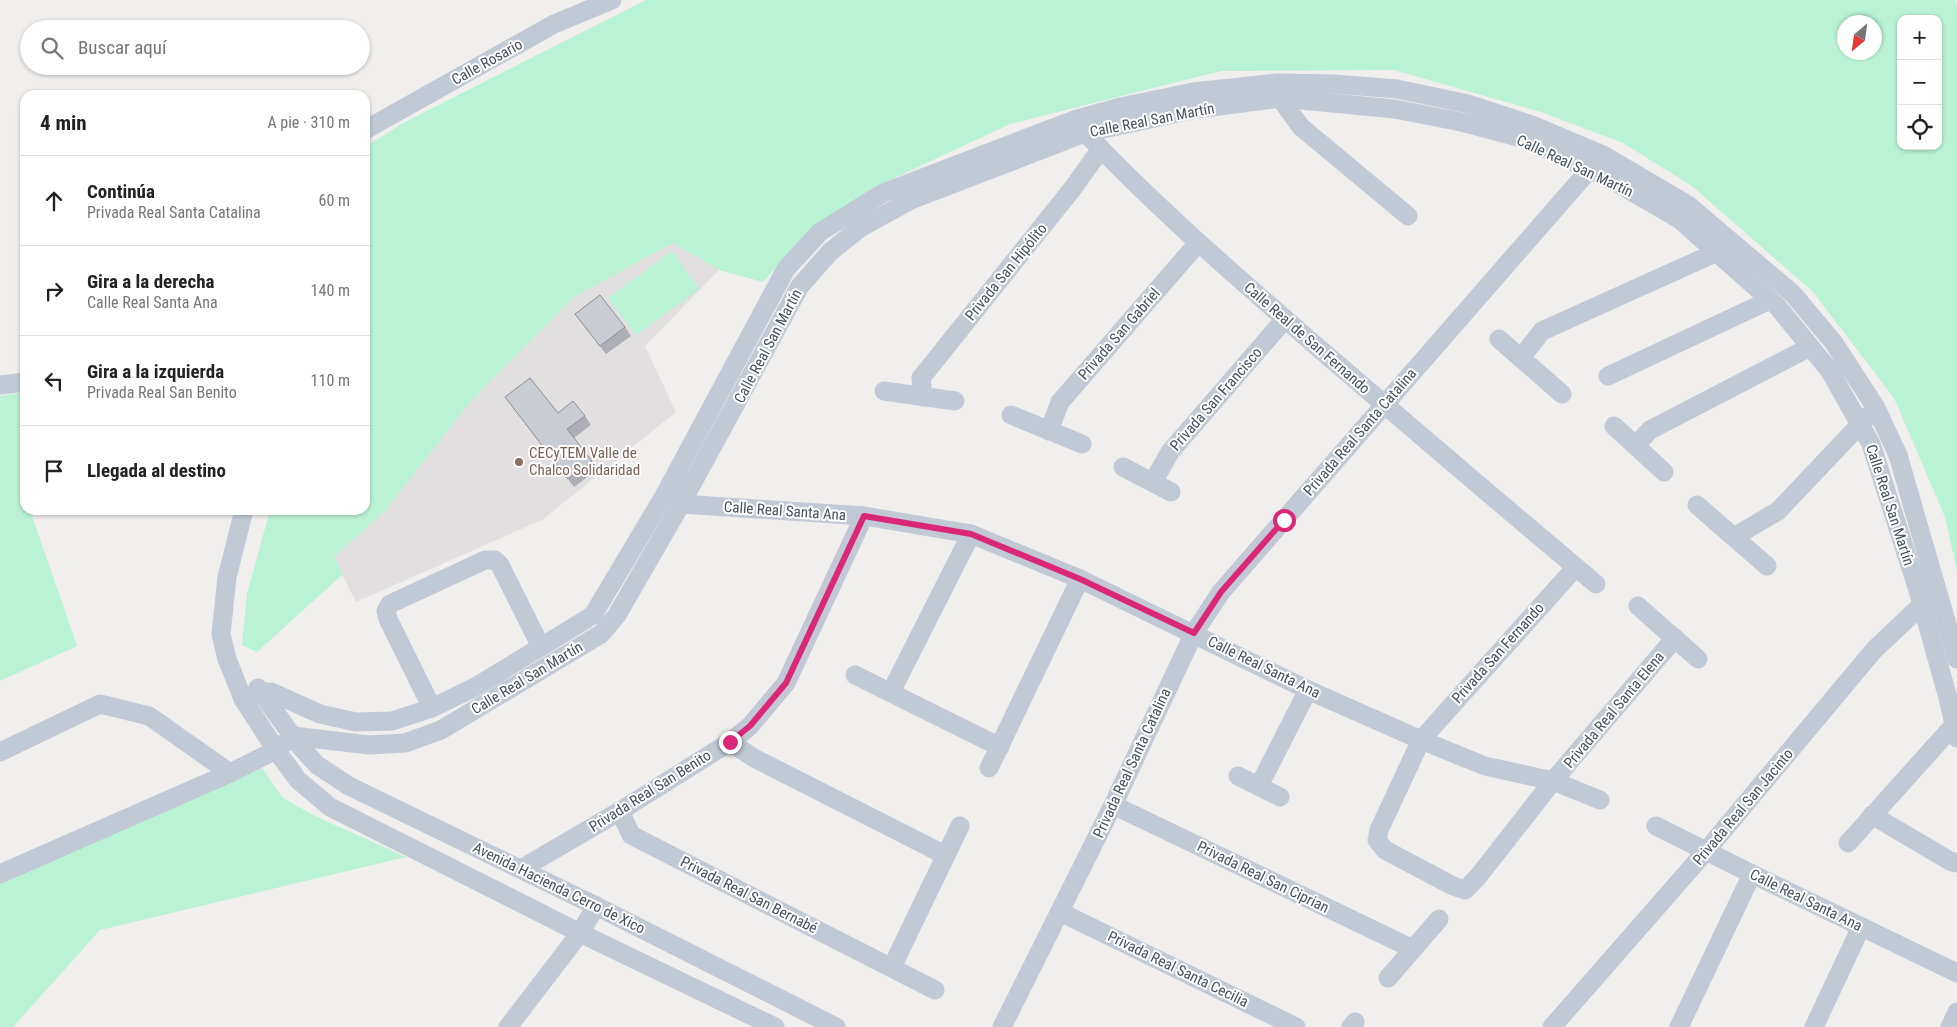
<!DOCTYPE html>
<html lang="es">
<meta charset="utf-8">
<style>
:root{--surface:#fff;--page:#f2f2f2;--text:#222;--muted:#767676;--line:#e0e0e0}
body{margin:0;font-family:"Roboto Condensed",sans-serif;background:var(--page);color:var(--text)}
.controls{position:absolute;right:15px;top:15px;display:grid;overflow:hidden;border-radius:10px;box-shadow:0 1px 4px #0004}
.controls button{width:45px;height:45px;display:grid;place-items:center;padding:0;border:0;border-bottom:1px solid var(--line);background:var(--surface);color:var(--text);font:25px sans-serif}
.compass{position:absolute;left:1837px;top:15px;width:45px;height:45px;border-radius:50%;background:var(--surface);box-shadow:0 1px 4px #0004;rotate:209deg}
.stop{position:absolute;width:15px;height:15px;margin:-11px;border:4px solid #db2777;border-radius:50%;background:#fff}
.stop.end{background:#db2777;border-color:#fff;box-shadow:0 1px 5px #0008}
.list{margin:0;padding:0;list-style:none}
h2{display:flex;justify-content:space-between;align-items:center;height:65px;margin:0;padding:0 20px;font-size:21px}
h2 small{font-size:16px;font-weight:400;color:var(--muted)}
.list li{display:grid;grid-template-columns:32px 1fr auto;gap:15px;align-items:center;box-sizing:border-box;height:90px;padding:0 20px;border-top:1px solid var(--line)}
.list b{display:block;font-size:19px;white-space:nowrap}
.list p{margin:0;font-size:16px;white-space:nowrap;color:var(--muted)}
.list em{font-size:16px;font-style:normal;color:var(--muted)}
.icon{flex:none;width:28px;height:28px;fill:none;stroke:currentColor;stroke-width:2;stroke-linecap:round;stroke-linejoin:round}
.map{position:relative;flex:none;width:1957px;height:1027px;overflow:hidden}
.search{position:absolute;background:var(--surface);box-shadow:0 1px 4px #0004;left:20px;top:20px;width:350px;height:55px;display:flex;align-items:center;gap:12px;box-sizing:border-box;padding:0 18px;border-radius:28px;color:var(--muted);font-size:19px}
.panel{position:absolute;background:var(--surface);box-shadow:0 1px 4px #0004;left:20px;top:90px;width:350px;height:425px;border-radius:15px}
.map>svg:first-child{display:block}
.education{fill:#e2dfe0}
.grass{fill:#b9f2d5;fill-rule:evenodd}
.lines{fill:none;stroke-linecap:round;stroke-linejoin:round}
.minor{stroke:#c1c9d5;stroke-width:19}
.wall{fill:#aeafb6}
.building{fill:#caccd4;stroke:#8d8f94}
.route{stroke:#db2777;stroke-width:6}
.education-dot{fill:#8d6e63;stroke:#fff;stroke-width:2}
.labels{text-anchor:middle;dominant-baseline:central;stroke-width:4;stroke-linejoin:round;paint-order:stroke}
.street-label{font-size:15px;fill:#454f5d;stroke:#fff}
.education-label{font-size:15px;fill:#785e54;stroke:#fff;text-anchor:start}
</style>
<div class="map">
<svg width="1957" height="1027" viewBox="0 0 1957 1027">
<rect width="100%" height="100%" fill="#f1eeee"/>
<polygon class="education" points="673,243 719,270 645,346 676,412 542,520 356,602 334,557 384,512 470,402 575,296"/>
<g class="grass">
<path d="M 646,0 L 1955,0 L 1957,5 L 1957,571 L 1945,517 L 1894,398 L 1813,292 L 1692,186 L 1623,143 L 1541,112 L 1394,70 L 1221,71 L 1010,124 L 884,183 L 813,226 L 763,282 L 719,270 L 673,243 L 575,296 L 470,402 L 384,512 L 334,557 L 343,574 L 257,652 L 242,645 L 247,594 L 270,510 L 365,510 L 365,147 L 403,123 ZM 1901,19 L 1938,19 L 1938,146 L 1901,146 ZM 1844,22 L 1874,22 L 1874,52 L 1844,52 Z"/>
<polygon points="672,251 699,289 636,335 608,298"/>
<polygon points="25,392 25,510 30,510 77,646 0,681 0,396"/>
<polygon points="262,768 283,798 315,816 406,857 100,930 13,1027 0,1027 0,880"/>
</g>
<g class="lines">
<g class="minor">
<polyline points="1280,98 1301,127 1408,216"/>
<path d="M 1078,125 C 1154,206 1238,278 1322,351 C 1413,429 1504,507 1596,584"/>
<polyline points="365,130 554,24 612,0"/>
<polyline points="1499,339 1562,394"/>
<polyline points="1521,358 1542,331 1717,252"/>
<polyline points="1608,376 1770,300"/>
<polyline points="0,385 25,382"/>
<polyline points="884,391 955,401"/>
<polyline points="923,397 921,378 1073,188 1100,150"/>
<polyline points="1011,415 1082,444"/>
<polyline points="1614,426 1664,472"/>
<polyline points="1049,431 1060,402 1198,243"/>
<polyline points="1636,445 1650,430 1810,347"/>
<polyline points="1123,467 1171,492"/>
<polyline points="1153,482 1170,452 1285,319"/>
<polyline points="672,500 681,504 864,516 971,534 1080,579 1308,690 1421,740 1485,766 1553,781 1600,800"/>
<polyline points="1697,505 1767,566"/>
<polyline points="244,510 227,577 221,634 227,659 243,699 276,750 298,780 330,807 580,933 775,1027"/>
<polyline points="1734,537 1778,511 1868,416"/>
<polyline points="1576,567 1421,740 1379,830 1377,840 1385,850 1453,886 1465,890 1477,878 1553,781 1675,638"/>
<polyline points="1638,606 1698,659"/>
<polyline points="855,675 1000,747"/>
<polyline points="258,688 299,745 317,765 349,786 596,906 836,1027"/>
<polyline points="891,692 971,534"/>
<polyline points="243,699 261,692 271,692 320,714 356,722 392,721 432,708 475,687 541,647 593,615 664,496 786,269 820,232 883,193 1074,120 1121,107 1193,92 1277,83 1334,84 1397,89 1468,104 1532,125 1603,155 1688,205 1793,294 1834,343 1876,408 1898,455 1957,659"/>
<polyline points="432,708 388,619 386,611 390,604 485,560 495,560 500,565 541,647"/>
<polyline points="730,742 754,758 945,855"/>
<polyline points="0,752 100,704 149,716 230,773"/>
<polyline points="989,768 1080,579"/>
<polyline points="1238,776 1280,797"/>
<polyline points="1259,786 1308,690"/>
<polyline points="1113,805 1413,949"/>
<polyline points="620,811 631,835 935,990"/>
<polyline points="1872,815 1950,861 1957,863"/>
<polyline points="1656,826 1752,874 1957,973"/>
<polyline points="1848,843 1953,726"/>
<polyline points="521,869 620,811 730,742 750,726 786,683 864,516"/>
<polyline points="0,874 230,773 276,750 293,736 369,745 405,743 441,730 601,634 617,615 681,504 800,286 830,252 860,228 911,200 1085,133 1196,109 1280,98 1395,109 1461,122 1526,139 1617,183 1679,219 1777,306 1830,371 1871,444 1917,587 1948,698 1957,738"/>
<polyline points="1060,912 1296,1027"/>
<polyline points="892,967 960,826"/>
<polyline points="1388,978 1439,919"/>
<polyline points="508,1027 580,933 596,906"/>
<polyline points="1002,1027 1113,805 1194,633 1221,592 1597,161"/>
<polyline points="1351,1027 1355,1022"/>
<polyline points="1552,1027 1706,851 1874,650 1929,598"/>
<polyline points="1679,1027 1752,874"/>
<polyline points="1814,1027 1861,927"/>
<polyline points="1950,1027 1957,1012"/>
</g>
</g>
<g class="wall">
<polygon points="575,314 625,327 631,336 606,354"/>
<polygon points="505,397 558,413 585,416 591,425 574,438 598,469 574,487"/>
</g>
<g class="building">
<polygon points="600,295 625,327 600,346 575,314"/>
<polygon points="530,378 558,413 573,401 585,416 567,429 592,461 568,479 505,397"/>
</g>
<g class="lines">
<polyline class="route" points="730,742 750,726 786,683 864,516 971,534 1080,579 1194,633 1221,592 1284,520"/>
</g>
<circle class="education-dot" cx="519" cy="462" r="5"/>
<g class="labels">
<g class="street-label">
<text transform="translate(487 62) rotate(-29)">Calle Rosario</text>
<text transform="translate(1152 120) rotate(-11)">Calle Real San Martín</text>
<text transform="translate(1575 166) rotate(25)">Calle Real San Martín</text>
<text transform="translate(1006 272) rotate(-51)">Privada San Hipólito</text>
<text transform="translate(1119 334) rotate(-49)">Privada San Gabriel</text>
<text transform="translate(1307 338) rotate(41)">Calle Real de San Fernando</text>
<text transform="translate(768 346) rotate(-62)">Calle Real San Martín</text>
<text transform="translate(1216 399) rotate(-49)">Privada San Francisco</text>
<text transform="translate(1360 432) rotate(-49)">Privada Real Santa Catalina</text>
<text transform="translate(1890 505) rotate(72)">Calle Real San Martín</text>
<text transform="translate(785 511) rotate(4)">Calle Real Santa Ana</text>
<text transform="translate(1498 653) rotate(-48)">Privada San Fernando</text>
<text transform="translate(1264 667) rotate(26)">Calle Real Santa Ana</text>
<text transform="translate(527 678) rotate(-31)">Calle Real San Martín</text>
<text transform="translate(1614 710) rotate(-50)">Privada Real Santa Elena</text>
<text transform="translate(1132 763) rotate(-65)">Privada Real Santa Catalina</text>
<text transform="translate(650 791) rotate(-32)">Privada Real San Benito</text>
<text transform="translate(1743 807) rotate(-50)">Privada Real San Jacinto</text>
<text transform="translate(1263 877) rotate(26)">Privada Real San Ciprian</text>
<text transform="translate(559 888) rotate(26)">Avenida Hacienda Cerro de Xico</text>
<text transform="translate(749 895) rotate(27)">Privada Real San Bernabé</text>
<text transform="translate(1806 900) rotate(26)">Calle Real Santa Ana</text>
<text transform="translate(1178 969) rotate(26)">Privada Real Santa Cecilia</text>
</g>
<g class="education-label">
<text x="529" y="453">CECyTEM Valle de<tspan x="529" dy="17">Chalco Solidaridad</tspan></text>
</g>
</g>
</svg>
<div class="controls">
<button>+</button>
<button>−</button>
<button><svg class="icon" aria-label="locate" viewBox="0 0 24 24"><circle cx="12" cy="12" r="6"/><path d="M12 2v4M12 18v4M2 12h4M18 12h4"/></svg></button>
</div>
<svg class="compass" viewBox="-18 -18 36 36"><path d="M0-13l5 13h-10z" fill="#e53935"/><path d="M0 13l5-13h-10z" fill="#767676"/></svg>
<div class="stop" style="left:1284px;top:520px"></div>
<div class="stop end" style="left:730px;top:742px"></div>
<div class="search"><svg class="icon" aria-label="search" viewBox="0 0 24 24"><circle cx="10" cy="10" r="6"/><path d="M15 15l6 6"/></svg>Buscar aquí</div>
<section class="panel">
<h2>4 min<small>A pie · 310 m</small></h2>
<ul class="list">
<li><svg class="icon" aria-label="ahead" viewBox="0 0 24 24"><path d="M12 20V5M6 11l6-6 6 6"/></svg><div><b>Continúa</b><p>Privada Real Santa Catalina</p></div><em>60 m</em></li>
<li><svg class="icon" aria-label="right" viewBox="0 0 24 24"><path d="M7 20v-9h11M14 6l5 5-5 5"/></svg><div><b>Gira a la derecha</b><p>Calle Real Santa Ana</p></div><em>140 m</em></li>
<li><svg class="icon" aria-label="left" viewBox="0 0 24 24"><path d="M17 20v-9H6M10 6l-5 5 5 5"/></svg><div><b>Gira a la izquierda</b><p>Privada Real San Benito</p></div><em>110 m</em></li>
<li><svg class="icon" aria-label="arrive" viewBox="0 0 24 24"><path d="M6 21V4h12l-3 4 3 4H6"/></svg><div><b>Llegada al destino</b></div></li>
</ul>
</section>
</div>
